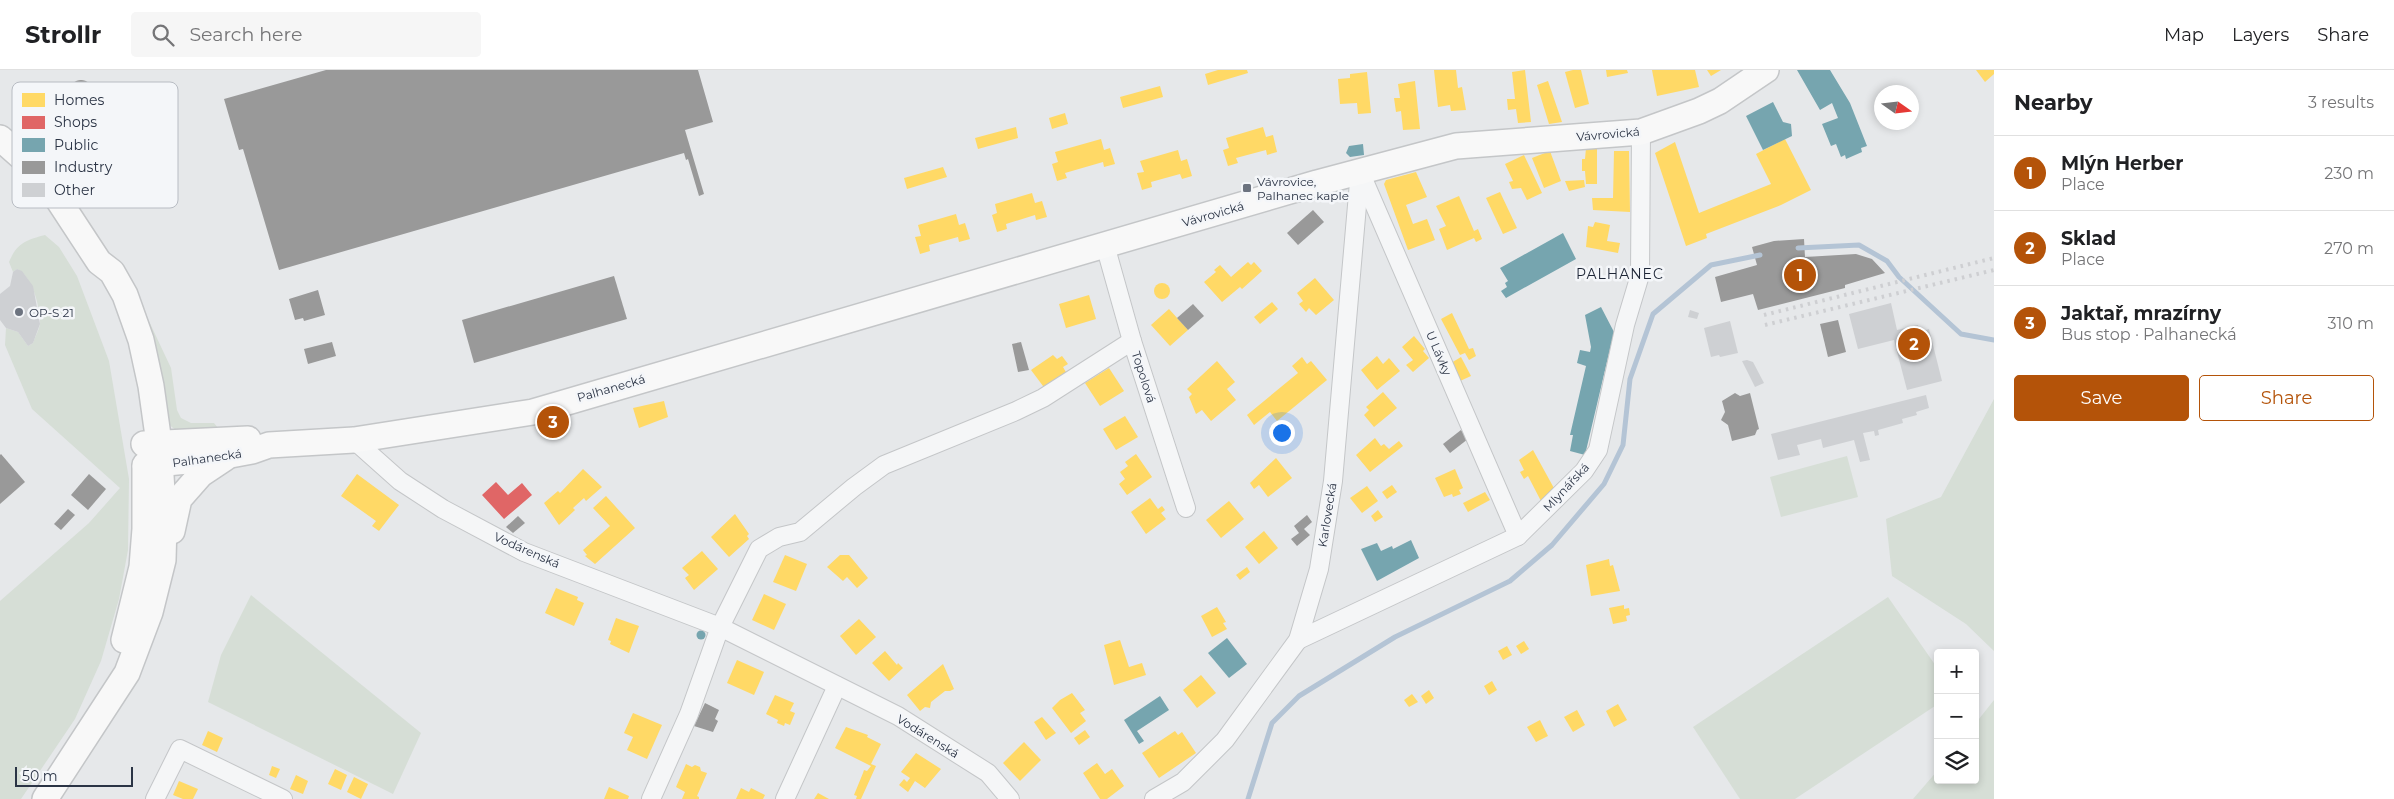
<!DOCTYPE html>
<meta charset="utf-8">
<style>
:root{--surface:#fff;--page:#f6f6f6;--text:#202124;--muted:#757577;--line:#e0e0e0;--accent:#b45309}
body{margin:0;font-family:Montserrat,sans-serif;background:var(--page);color:var(--text)}
.controls{position:absolute;right:15px;bottom:15px;display:grid;overflow:hidden;border-radius:5px;box-shadow:0 2px 8px #0003}
.controls button{width:45px;height:45px;display:grid;place-items:center;padding:0;border:0;border-bottom:1px solid var(--line);background:var(--surface);color:var(--text);font:25px sans-serif}
.compass{position:absolute;left:1874px;top:15px;width:45px;height:45px;border-radius:50%;background:var(--surface);box-shadow:0 2px 8px #0003;rotate:104deg}
.scale{position:absolute;left:15px;bottom:12px;width:118px;box-sizing:border-box;padding-left:5px;border:2px solid #2b3445;border-top:0;font-size:14px;line-height:18px;white-space:nowrap;color:#2b3445;-webkit-text-stroke:4px #f4f6f9;paint-order:stroke}
.you{position:absolute;left:1281px;top:362px;width:18px;height:18px;margin:-12px;border:4px solid #fff;border-radius:50%;background:#1a73e8;box-shadow:0 0 0 8px #1a73e833}
.badge{display:grid;place-items:center;width:32px;height:32px;border-radius:50%;background:var(--accent);color:#fff;font-size:16px;font-weight:700}
.pin{position:absolute;translate:-50% -50%;border:2px solid #fff;box-shadow:0 1px 5px #0006}
.list{margin:0;padding:0;list-style:none}
h2{display:flex;justify-content:space-between;align-items:center;height:65px;margin:0;padding:0 20px;font-size:21px}
h2 small{font-size:16px;font-weight:400;color:var(--muted)}
.list li{display:grid;grid-template-columns:32px 1fr auto;gap:15px;align-items:center;box-sizing:border-box;height:75px;padding:0 20px;border-top:1px solid var(--line)}
.list b{display:block;font-size:19px;white-space:nowrap}
.list p{margin:0;font-size:16px;white-space:nowrap;color:var(--muted)}
.list em{font-size:16px;font-style:normal;color:var(--muted)}
.actions{display:flex;gap:10px;padding:15px 20px}
.actions a{flex:1;padding:11px 0;border:1px solid var(--accent);border-radius:5px;text-align:center;font-size:18px;color:var(--accent)}
.actions .main{background:var(--accent);color:#fff}
.icon{flex:none;width:28px;height:28px;fill:none;stroke:currentColor;stroke-width:2;stroke-linecap:round;stroke-linejoin:round}
.map{position:relative;flex:none;width:1994px;height:729px;overflow:hidden}
header{display:flex;align-items:center;gap:30px;box-sizing:border-box;height:70px;padding:0 25px;background:var(--surface);border-bottom:1px solid var(--line)}
header strong{font-size:24px}
nav{display:flex;gap:28px;margin-inline-start:auto;font-size:18px}
.search{width:350px;height:45px;background:var(--page);display:flex;align-items:center;gap:12px;box-sizing:border-box;padding:0 18px;border-radius:5px;color:var(--muted);font-size:19px}
main{display:flex}
aside{flex:1;background:var(--surface)}
.map>svg:first-child{display:block}
.green{fill:#d6ded6}
.homes{fill:#ffd966}
.shops{fill:#e06666}
.public{fill:#76a5af}
.industry{fill:#999}
.lines{fill:none;stroke-linecap:round;stroke-linejoin:round}
.stream{stroke:#b4c4d5;stroke-width:5}
.building{fill:#ced0d3}
.street-casing{stroke:#c4c6c8;stroke-width:20}
.secondary-casing{stroke:#c4c6c8;stroke-width:28}
.street{stroke:#f5f6f7;stroke-width:18}
.secondary{stroke:#f8f8f8;stroke-width:25}
.rail{stroke:#cecfd2;stroke-width:4;stroke-dasharray:2.5 5;stroke-linecap:butt}
.poi-dot{fill:#6c737f;stroke:#f4f6f9;stroke-width:2}
.labels{text-anchor:middle;dominant-baseline:central;stroke-width:5;stroke-linejoin:round;paint-order:stroke}
.street-label{font-size:12px;fill:#2b3445;stroke:#f4f6f9}
.poi-label{font-size:12px;fill:#2b3445;stroke:#f4f6f9;text-anchor:start}
.neighbourhood-label{font-size:14px;letter-spacing:1px;fill:#1d2536;stroke:#f4f6f9}
.key{fill:#f4f6f9;stroke:#b8bcc3;stroke-width:1}
.key-label{font-size:14px;fill:#2b3445}
</style>
<header>
<strong>Strollr</strong>
<div class="search"><svg class="icon" aria-label="search" viewBox="0 0 24 24"><circle cx="10" cy="10" r="6"/><path d="M15 15l6 6"/></svg>Search here</div>
<nav><a>Map</a><a>Layers</a><a>Share</a></nav>
</header>
<main>
<div class="map">
<svg width="1994" height="729" viewBox="0 0 1994 729">
<rect width="100%" height="100%" fill="#e6e8ea"/>
<g class="green">
<path d="M 45,165 L 59,177 L 77,206 L 109,291 L 129,409 L 128,480 L 119,529 L 101,591 L 75,649 L 21,729 L 0,729 L 0,531 L 89,453 L 120,418 L 32,339 L 5,275 L 6,258 L 18,262 L 28,276 L 33,273 C 35,267 39,260 40,254 C 41,239 32,205 17,199 L 13,202 L 9,192 C 17,173 26,170 45,165 Z"/>
<path d="M 147,247 L 171,298 L 177,340 L 181,348 L 191,353 L 214,353 L 218,358 C 192,362 180,371 163,347 L 138,252 Z"/>
<polygon points="1994,329 1994,581 1966,554 1892,506 1886,449 1941,427"/>
<polygon points="1847,386 1858,427 1781,447 1770,407"/>
<polygon points="251,525 421,663 393,724 208,632 221,585"/>
<polygon points="1888,527 1938,599 1938,634 1795,729 1740,729 1693,657"/>
<polygon points="1994,630 1994,729 1913,729 1938,700 1938,710 1975,710 1975,654"/>
</g>
<g class="homes">
<polygon points="1218,0 1247,0 1248,3 1208,15 1205,4"/>
<polygon points="1434,0 1456,0 1458,18 1462,17 1466,40 1451,41 1450,35 1438,37"/>
<polygon points="1525,0 1531,52 1518,53 1516,39 1508,40 1507,29 1515,29 1512,2"/>
<polygon points="1573,0 1581,0 1589,34 1575,38 1565,2"/>
<polygon points="1606,0 1627,0 1628,3 1607,7"/>
<polygon points="1652,0 1695,0 1699,17 1657,26"/>
<polygon points="1707,0 1721,0 1711,6"/>
<polygon points="1976,0 1994,0 1994,4 1985,12"/>
<polygon points="1367,2 1371,43 1358,44 1357,33 1340,34 1338,9 1350,8 1350,4"/>
<polygon points="1415,11 1420,59 1403,60 1401,41 1396,42 1394,28 1400,28 1398,14"/>
<polygon points="1548,11 1562,52 1549,54 1537,15"/>
<polygon points="1160,16 1163,27 1123,38 1120,27"/>
<polygon points="1065,43 1068,54 1052,59 1049,48"/>
<polygon points="1016,57 1018,68 978,79 975,68"/>
<polygon points="1263,57 1266,67 1273,65 1277,82 1267,85 1266,80 1236,88 1238,93 1228,96 1223,80 1229,78 1226,68"/>
<polygon points="1101,69 1104,80 1110,78 1115,94 1104,97 1103,92 1065,103 1067,108 1057,111 1052,94 1058,92 1055,82"/>
<polygon points="1785,69 1811,120 1781,135 1706,164 1707,168 1686,176 1655,83 1675,72 1699,143 1771,114 1756,84"/>
<polygon points="1586,78 1597,78 1597,114 1586,114 1585,101 1582,101 1582,89 1585,89"/>
<polygon points="1178,80 1181,91 1187,89 1192,106 1182,109 1180,104 1151,112 1152,117 1142,120 1137,103 1144,102 1140,91"/>
<polygon points="1550,81 1561,111 1544,118 1532,88"/>
<polygon points="1614,81 1629,81 1630,142 1593,140 1592,128 1613,128"/>
<polygon points="1524,85 1542,123 1527,130 1521,118 1512,119 1509,112 1513,111 1505,94"/>
<polygon points="943,97 947,107 907,119 904,108"/>
<polygon points="1416,102 1427,127 1406,135 1413,154 1427,149 1435,170 1408,180 1384,114 1386,110"/>
<polygon points="1584,110 1585,117 1569,121 1565,111"/>
<polygon points="1500,122 1517,158 1503,164 1486,128"/>
<polygon points="1032,123 1035,133 1042,131 1047,147 1036,150 1035,145 1006,154 1007,159 997,162 992,145 997,143 995,134"/>
<polygon points="1459,126 1474,161 1478,159 1482,169 1476,172 1474,168 1447,180 1439,159 1446,156 1436,136"/>
<polygon points="956,144 959,155 965,153 970,169 959,172 958,167 929,175 930,181 920,184 915,167 921,166 918,155"/>
<polygon points="1595,152 1610,155 1607,171 1620,173 1618,183 1586,177 1588,156 1593,157"/>
<polygon points="1248,192 1251,195 1254,192 1262,201 1242,219 1240,217 1222,232 1204,212 1216,202 1214,200 1220,195 1231,207"/>
<polygon points="1315,208 1334,230 1316,245 1309,238 1306,242 1299,234 1303,231 1297,223"/>
<circle cx="1162" cy="221" r="8"/>
<polygon points="1089,225 1096,249 1066,258 1059,234"/>
<polygon points="1272,232 1278,239 1260,254 1254,247"/>
<polygon points="1169,239 1188,260 1170,276 1151,255"/>
<polygon points="1452,243 1469,279 1473,278 1476,286 1469,290 1465,283 1460,285 1441,249"/>
<polygon points="1414,266 1425,279 1423,281 1429,288 1413,302 1406,295 1413,290 1402,277"/>
<polygon points="1053,285 1057,289 1062,286 1068,294 1063,297 1067,304 1046,320 1031,300"/>
<polygon points="1377,286 1383,294 1389,288 1400,301 1377,320 1361,300"/>
<polygon points="1302,287 1307,294 1311,291 1327,310 1277,351 1270,342 1254,355 1247,345 1298,303 1292,296"/>
<polygon points="1461,287 1471,306 1460,311 1451,293"/>
<polygon points="1217,291 1235,312 1227,319 1236,330 1211,351 1202,340 1196,344 1189,327 1192,324 1187,319"/>
<polygon points="1109,298 1124,321 1100,336 1085,313"/>
<polygon points="1383,322 1397,338 1374,357 1364,345 1369,340 1366,337"/>
<polygon points="664,331 668,347 639,358 633,338"/>
<polygon points="1125,346 1138,367 1116,380 1103,359"/>
<polygon points="1375,368 1381,376 1384,374 1389,379 1399,371 1403,376 1370,402 1356,385"/>
<polygon points="1533,380 1555,420 1542,433 1528,406 1524,409 1520,402 1524,400 1519,390"/>
<polygon points="1136,384 1152,407 1127,425 1119,414 1125,409 1120,402 1128,396 1125,392"/>
<polygon points="1276,388 1292,408 1268,427 1259,415 1254,419 1250,413"/>
<polygon points="583,399 602,417 586,431 584,428 573,438 575,440 559,455 544,433 558,421 560,423"/>
<polygon points="1455,399 1463,418 1459,420 1461,424 1453,427 1452,424 1444,427 1435,408"/>
<polygon points="357,404 399,435 379,461 372,456 376,451 341,426"/>
<polygon points="1392,415 1397,422 1387,429 1382,422"/>
<polygon points="1367,416 1378,431 1362,443 1350,428"/>
<polygon points="1485,422 1490,430 1468,442 1463,433"/>
<polygon points="606,426 635,458 595,494 585,486 587,485 583,480 610,456 593,438"/>
<polygon points="1150,428 1158,439 1162,436 1165,440 1161,443 1166,449 1146,464 1131,442"/>
<polygon points="1229,431 1244,449 1221,468 1206,450"/>
<polygon points="1378,440 1383,447 1375,452 1371,446"/>
<polygon points="735,444 749,464 747,466 749,469 729,487 711,467"/>
<polygon points="1264,461 1278,478 1259,494 1245,477"/>
<polygon points="702,481 718,499 694,520 685,508 689,505 682,498"/>
<polygon points="785,485 807,494 796,521 773,512"/>
<polygon points="840,485 849,485 868,508 857,518 847,507 843,511 827,497"/>
<polygon points="1609,489 1610,496 1613,495 1620,521 1591,526 1586,495"/>
<polygon points="1247,497 1250,502 1240,510 1236,505"/>
<polygon points="556,518 578,527 577,530 584,533 574,556 545,543"/>
<polygon points="764,524 786,534 774,560 752,550"/>
<polygon points="1624,535 1624,539 1629,538 1630,545 1626,546 1627,551 1613,554 1609,538"/>
<polygon points="1217,537 1226,552 1223,553 1227,559 1212,567 1201,546"/>
<polygon points="616,548 639,556 629,583 610,574 611,571 608,570"/>
<polygon points="859,549 876,567 856,585 840,566"/>
<polygon points="1120,570 1129,597 1142,593 1146,605 1114,615 1104,575"/>
<polygon points="1524,571 1529,579 1521,584 1516,576"/>
<polygon points="1507,576 1512,585 1503,590 1498,581"/>
<polygon points="885,581 897,595 898,593 903,598 889,611 872,593"/>
<polygon points="737,590 764,602 754,625 727,613"/>
<polygon points="943,594 954,619 950,621 945,621 931,632 930,638 925,637 920,641 907,625"/>
<polygon points="1201,605 1216,623 1197,638 1183,620"/>
<polygon points="1492,611 1497,620 1489,625 1484,616"/>
<polygon points="1429,620 1434,628 1426,634 1421,626"/>
<polygon points="1072,623 1085,640 1080,643 1086,651 1071,663 1052,638 1060,630"/>
<polygon points="1412,624 1418,632 1409,637 1404,630"/>
<polygon points="775,625 794,633 790,641 795,643 790,655 785,653 784,656 777,653 778,650 766,644"/>
<polygon points="1618,634 1627,650 1614,657 1606,641"/>
<polygon points="1577,640 1585,655 1573,662 1564,647"/>
<polygon points="633,643 662,655 647,689 627,680 633,667 624,663"/>
<polygon points="1042,647 1056,663 1046,670 1034,652"/>
<polygon points="1540,650 1548,666 1536,672 1527,657"/>
<polygon points="846,657 868,665 867,667 881,674 871,694 876,696 861,729 856,729 857,726 854,725 863,703 864,700 867,701 871,696 835,678"/>
<polygon points="1085,660 1090,667 1079,675 1074,668"/>
<polygon points="208,661 223,668 217,682 202,675"/>
<polygon points="1175,661 1178,665 1182,662 1196,683 1159,708 1142,683"/>
<polygon points="1024,672 1041,690 1020,711 1003,693"/>
<polygon points="916,683 941,699 925,718 915,711 908,722 899,715 904,709 907,712 910,708 901,702"/>
<polygon points="1097,693 1105,704 1112,699 1124,716 1107,729 1100,729 1083,703"/>
<polygon points="686,694 692,697 695,695 700,697 701,701 707,703 697,726 699,727 699,729 682,729 685,722 676,717"/>
<polygon points="272,696 280,699 276,708 269,705"/>
<polygon points="335,699 347,705 341,720 328,714"/>
<polygon points="296,705 308,711 303,724 290,719"/>
<polygon points="354,707 368,714 361,729 347,722"/>
<polygon points="179,711 198,719 193,729 183,729 173,725"/>
<polygon points="609,717 629,726 628,729 604,729"/>
<polygon points="741,718 749,722 751,718 765,725 763,729 736,729"/>
<polygon points="818,723 829,729 814,729"/>
</g>
<polygon class="shops" points="496,412 508,425 522,413 532,425 504,449 482,425"/>
<g class="public">
<polygon points="1797,0 1830,0 1850,33 1867,76 1861,78 1862,82 1846,89 1845,85 1841,87 1836,74 1831,76 1822,54 1838,48 1832,33 1820,40"/>
<polygon points="1773,32 1783,52 1791,54 1792,66 1763,80 1746,46"/>
<polygon points="1363,74 1364,85 1350,87 1346,83 1349,76"/>
<polygon points="1563,163 1576,189 1506,228 1501,221 1507,217 1505,213 1508,211 1500,198"/>
<polygon points="1601,237 1614,262 1585,385 1570,381 1573,365 1570,365 1586,296 1577,293 1580,280 1590,282 1591,277 1585,245"/>
<polygon points="1411,470 1419,488 1377,511 1361,479 1377,473 1381,481 1392,476 1393,479"/>
<circle cx="701" cy="565" r="4.5"/>
<polygon points="1227,568 1247,594 1229,608 1208,583"/>
<polygon points="1160,626 1169,640 1137,661 1144,671 1139,674 1124,650"/>
</g>
<g class="industry">
<polygon points="326,0 698,0 713,52 685,60 704,124 699,126 688,89 686,90 684,83 279,200 243,79 239,80 224,29"/>
<circle cx="81" cy="21" r="11"/>
<polygon points="1313,140 1324,152 1298,175 1287,163"/>
<polygon points="1804,169 1805,187 1856,184 1872,189 1885,203 1845,215 1845,218 1758,240 1753,224 1721,232 1715,207 1757,195 1752,177 1774,171"/>
<polygon points="614,206 627,249 474,293 462,250"/>
<polygon points="318,220 325,245 304,251 303,248 295,250 289,229"/>
<polygon points="1193,234 1204,246 1188,260 1177,248"/>
<polygon points="1838,250 1846,282 1828,287 1820,254"/>
<polygon points="332,272 336,286 308,294 304,279"/>
<polygon points="1021,272 1029,300 1018,302 1012,274"/>
<polygon points="1735,323 1740,326 1750,323 1759,359 1757,360 1755,365 1732,371 1728,355 1721,350 1725,342 1722,331"/>
<polygon points="1461,360 1468,369 1450,383 1443,374"/>
<polygon points="1,384 25,412 0,434 0,385"/>
<polygon points="89,404 106,419 88,440 71,425"/>
<polygon points="68,439 75,445 61,460 54,454"/>
<polygon points="1307,445 1312,452 1304,459 1310,465 1297,476 1291,469 1299,463 1294,456"/>
<polygon points="518,446 525,453 513,463 506,457"/>
<polygon points="705,633 719,640 715,649 718,651 713,662 694,656"/>
</g>
<g class="lines">
<g class="stream">
<polyline points="1798,178 1859,175 1887,191 1899,207 1961,264 1994,270"/>
<polyline points="1248,729 1272,653 1299,626 1395,567 1510,511 1552,475 1604,414 1623,375 1630,309 1653,244 1711,195 1760,185"/>
</g>
</g>
<g class="building">
<polygon points="17,199 22,201 33,216 40,254 33,273 28,276 18,262 6,258 0,250 0,224 10,216 13,202"/>
<polygon points="1891,233 1897,260 1918,255 1920,262 1929,259 1942,311 1907,320 1894,270 1858,279 1849,244"/>
<polygon points="1690,240 1699,243 1697,249 1688,247"/>
<polygon points="1730,251 1738,283 1720,287 1719,285 1711,287 1704,258"/>
<polygon points="1747,290 1753,292 1764,313 1755,317 1742,291"/>
<polygon points="1926,325 1929,338 1916,342 1917,345 1902,349 1903,353 1878,360 1879,365 1875,366 1874,361 1863,363 1870,390 1860,392 1854,370 1823,378 1821,369 1797,375 1800,385 1778,390 1771,364"/>
</g>
<g class="lines">
<g class="street-casing">
<g id="street">
<polyline points="1361,104 1518,466"/>
<polyline points="1105,175 1132,271 1186,438"/>
<polyline points="354,370 400,411 443,439 524,482 720,557 898,646 988,703 1010,729"/>
<polyline points="1298,570 1518,466 1584,401 1598,380 1625,255 1640,205 1641,62"/>
<polyline points="155,729 180,679 283,729"/>
<polyline points="651,729 689,644 720,557 759,479 779,467 800,462 854,417 884,395 1016,341 1043,328 1132,271"/>
<polyline points="785,729 837,616"/>
<polyline points="1154,729 1183,712 1225,670 1298,570 1319,499 1333,411 1360,101"/>
</g>
</g>
<g class="secondary-casing">
<g id="secondary">
<polyline points="0,68 42,105 99,192 112,202 125,225 141,270 151,316 159,373 164,454 163,490 150,542 127,603 45,729"/>
<polyline points="144,374 248,369"/>
<polyline points="145,395 209,389 252,381 269,375 354,370 533,342 1317,113 1456,76 1641,62 1699,41 1720,31 1766,0"/>
<polyline points="172,461 179,429 201,404 225,388"/>
<polyline points="124,570 142,497 145,459 145,398"/>
</g>
</g>
<use href="#street" class="street"/>
<use href="#secondary" class="secondary"/>
<g class="rail">
<polyline points="1764,245 1994,188"/>
<polyline points="1765,255 1994,200"/>
</g>
</g>
<g class="poi-dot">
<rect x="1242" y="113" width="10" height="10" rx="2.5"/>
<circle cx="19" cy="242" r="5"/>
</g>
<g class="labels">
<g class="street-label">
<text transform="translate(1608 64) rotate(-5)">Vávrovická</text>
<text transform="translate(1213 144) rotate(-16)">Vávrovická</text>
<text transform="translate(1439 283) rotate(67)">U Lávky</text>
<text transform="translate(1144 307) rotate(72)">Topolová</text>
<text transform="translate(611 318) rotate(-16)">Palhanecká</text>
<text transform="translate(207 388) rotate(-8)">Palhanecká</text>
<text transform="translate(1566 417) rotate(-47)">Mlynářská</text>
<text transform="translate(1327 445) rotate(-81)">Karlovecká</text>
<text transform="translate(527 480) rotate(24)">Vodárenská</text>
<text transform="translate(928 666) rotate(32)">Vodárenská</text>
</g>
<g class="poi-label">
<text x="1257" y="111">Vávrovice,<tspan x="1257" dy="14">Palhanec kaple</tspan></text>
<text x="29" y="242">OP-S 21</text>
</g>
<g class="neighbourhood-label">
<text x="1620" y="204">PALHANEC</text>
</g>
</g>
<rect x="12" y="12" width="166" height="126" rx="8" class="key"/>
<rect x="22" y="23" width="23" height="14" fill="#ffd966"/>
<rect x="22" y="46" width="23" height="13" fill="#e06666"/>
<rect x="22" y="68" width="23" height="14" fill="#76a5af"/>
<rect x="22" y="91" width="23" height="13" fill="#999"/>
<rect x="22" y="113" width="23" height="14" fill="#ced0d3"/>
<g class="key-label">
<text x="54" y="35">Homes</text>
<text x="54" y="57">Shops</text>
<text x="54" y="80">Public</text>
<text x="54" y="102">Industry</text>
<text x="54" y="125">Other</text>
</g>
</svg>
<div class="controls">
<button>+</button>
<button>−</button>
<button><svg class="icon" aria-label="layers" viewBox="0 0 24 24"><path d="M12 4l9 5-9 5-9-5zM3 14l9 5 9-5"/></svg></button>
</div>
<svg class="compass" viewBox="-18 -18 36 36"><path d="M0-13l5 13h-10z" fill="#e53935"/><path d="M0 13l5-13h-10z" fill="#757577"/></svg>
<div class="scale">50 m</div>
<div class="you"></div>
<div class="pin badge" style="left:1800px;top:205px">1</div>
<div class="pin badge" style="left:1914px;top:274px">2</div>
<div class="pin badge" style="left:553px;top:352px">3</div>
</div>
<aside>
<h2>Nearby<small>3 results</small></h2>
<ul class="list">
<li><span class="badge">1</span><div><b>Mlýn Herber</b><p>Place</p></div><em>230 m</em></li>
<li><span class="badge">2</span><div><b>Sklad</b><p>Place</p></div><em>270 m</em></li>
<li><span class="badge">3</span><div><b>Jaktař, mrazírny</b><p>Bus stop · Palhanecká</p></div><em>310 m</em></li>
</ul>
<div class="actions"><a class="main">Save</a><a>Share</a></div>
</aside>
</main>
